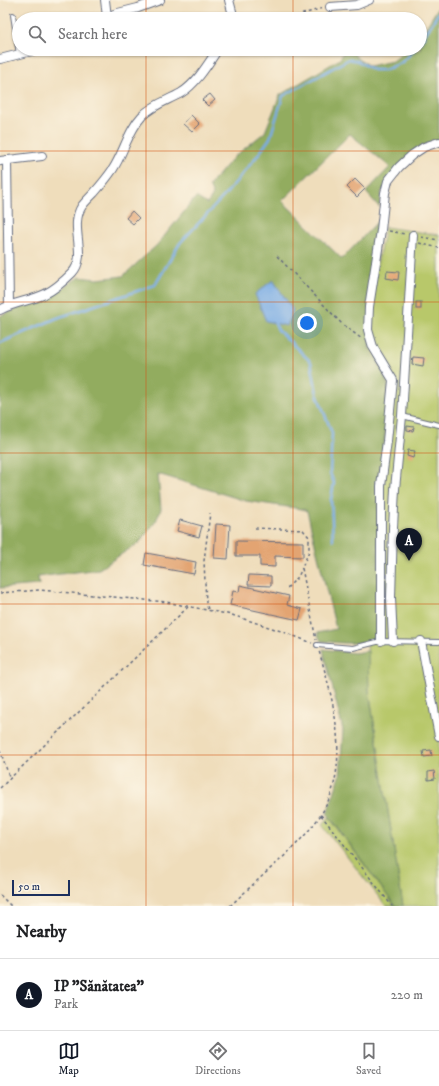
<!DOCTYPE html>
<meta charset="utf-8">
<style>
:root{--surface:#fff;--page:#f2f2f2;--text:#202124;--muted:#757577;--line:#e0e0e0;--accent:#111827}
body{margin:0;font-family:"IM FELL DW Pica",serif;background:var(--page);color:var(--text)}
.scale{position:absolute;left:12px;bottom:10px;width:58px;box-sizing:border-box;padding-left:4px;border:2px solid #1b2f5e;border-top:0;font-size:11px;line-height:14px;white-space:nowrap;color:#1b2f5e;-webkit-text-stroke:3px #fcf5e5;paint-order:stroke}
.you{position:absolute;left:307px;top:323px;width:14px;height:14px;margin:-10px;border:3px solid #fff;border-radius:50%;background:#1a73e8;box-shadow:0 0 0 6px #1a73e833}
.badge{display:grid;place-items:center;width:26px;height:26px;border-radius:50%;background:var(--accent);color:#fff;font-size:13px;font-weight:700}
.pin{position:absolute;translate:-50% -33px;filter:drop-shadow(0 1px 2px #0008)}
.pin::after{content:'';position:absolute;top:21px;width:14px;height:12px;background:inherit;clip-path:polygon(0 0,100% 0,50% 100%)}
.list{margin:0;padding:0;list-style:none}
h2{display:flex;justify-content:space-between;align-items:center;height:52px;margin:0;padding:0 16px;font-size:17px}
h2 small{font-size:13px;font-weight:400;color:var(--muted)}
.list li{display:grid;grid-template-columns:26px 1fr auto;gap:12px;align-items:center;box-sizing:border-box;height:72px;padding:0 16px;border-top:1px solid var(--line)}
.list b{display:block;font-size:15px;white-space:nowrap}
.list p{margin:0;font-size:13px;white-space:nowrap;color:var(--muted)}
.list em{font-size:13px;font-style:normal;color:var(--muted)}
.icon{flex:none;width:22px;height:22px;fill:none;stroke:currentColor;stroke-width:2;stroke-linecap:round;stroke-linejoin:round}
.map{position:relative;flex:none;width:439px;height:906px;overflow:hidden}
.search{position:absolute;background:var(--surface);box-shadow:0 1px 3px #0004;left:12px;right:12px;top:12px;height:44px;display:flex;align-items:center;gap:10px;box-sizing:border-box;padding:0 14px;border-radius:22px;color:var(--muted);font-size:15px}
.sheet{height:124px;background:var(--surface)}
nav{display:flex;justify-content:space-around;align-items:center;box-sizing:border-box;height:56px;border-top:1px solid var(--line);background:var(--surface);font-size:11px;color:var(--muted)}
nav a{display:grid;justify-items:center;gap:2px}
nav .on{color:var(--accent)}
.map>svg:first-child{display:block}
.green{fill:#b8c86a;stroke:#6a7c64}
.forest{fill:#92ac5e;stroke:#566e5e}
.water{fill:#79ace5;stroke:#4a6ea2}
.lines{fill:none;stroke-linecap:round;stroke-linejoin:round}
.stream{stroke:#79ace5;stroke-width:2.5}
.building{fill:#e3a472}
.service-casing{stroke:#656c7f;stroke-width:6}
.minor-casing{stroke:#656c7f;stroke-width:10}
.path{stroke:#656c7f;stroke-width:1.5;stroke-dasharray:3 3;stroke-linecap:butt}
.service{stroke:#fff;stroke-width:4}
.minor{stroke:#fff;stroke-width:8}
.grid{fill:none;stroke:#d45514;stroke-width:1;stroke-opacity:0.55}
</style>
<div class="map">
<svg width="439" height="906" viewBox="0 0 439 906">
<rect width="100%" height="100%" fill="#fcf5e5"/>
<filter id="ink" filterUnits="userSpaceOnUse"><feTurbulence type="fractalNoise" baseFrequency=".025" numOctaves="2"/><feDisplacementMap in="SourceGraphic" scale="8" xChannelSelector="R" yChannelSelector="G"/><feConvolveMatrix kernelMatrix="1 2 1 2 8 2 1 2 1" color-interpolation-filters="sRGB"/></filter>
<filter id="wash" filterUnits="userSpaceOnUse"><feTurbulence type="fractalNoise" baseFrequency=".012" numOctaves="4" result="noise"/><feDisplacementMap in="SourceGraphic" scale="16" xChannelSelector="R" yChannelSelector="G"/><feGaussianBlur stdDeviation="0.9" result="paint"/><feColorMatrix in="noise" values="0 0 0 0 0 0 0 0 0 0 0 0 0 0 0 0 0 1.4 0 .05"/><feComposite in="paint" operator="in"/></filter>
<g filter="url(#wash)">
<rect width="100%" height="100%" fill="#efddbb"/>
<g class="green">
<polygon points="385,227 439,235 439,906 403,906 369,691 367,642 378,637 369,348 365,322"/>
<polygon points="329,817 395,906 386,906 322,825"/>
</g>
<g class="forest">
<path d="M 439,6 L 439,140 L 424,145 L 382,191 L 379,207 L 366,192 L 390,167 L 350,134 L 282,201 L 342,259 L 379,220 L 369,348 L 383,372 L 390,395 L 378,485 L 378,637 C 358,646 343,643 321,641 L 317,633 L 336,629 L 307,511 L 302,509 L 246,501 L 158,474 L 161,509 L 156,521 L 140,542 L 99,569 L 38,577 L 39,585 L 0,588 L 0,316 L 57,292 L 79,277 L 97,279 L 123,276 L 157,245 L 196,197 L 207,204 L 213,195 L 209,186 L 234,157 L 265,132 L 280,95 L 340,59 L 345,49 L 351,49 L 356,57 L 369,66 L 393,61 L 409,49 L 420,49 L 420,37 Z"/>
<polygon points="323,649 354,653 368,651 369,691 403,906 395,906 327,813 340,776 343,730"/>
</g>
<polygon class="water" points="273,280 293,310 287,326 266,321 255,294"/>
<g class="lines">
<g class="stream">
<polyline points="420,43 439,12"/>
<polyline points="275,323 278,330 311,362 317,394 332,433 330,473 334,483 331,499 333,540"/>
<polyline points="0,343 57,318 155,285 180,243 225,195 258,155 270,138 283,96 349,59 358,61 373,70 385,70 401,63 415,49"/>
</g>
</g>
<g id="blocks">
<g class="building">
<polygon points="210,94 215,100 208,106 202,100"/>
<polygon points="191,115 200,124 192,132 183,124"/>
<polygon points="355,179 365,189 357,197 347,187"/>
<polygon points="132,211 139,218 133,224 126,218"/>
<polygon points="387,271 399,272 398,280 386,278"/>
<rect x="416" y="302" width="5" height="7"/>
<polygon points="413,357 424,358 423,366 412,364"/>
<polygon points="407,426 414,427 413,431 407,430"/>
<polygon points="408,450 415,451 413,458 407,456"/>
<polygon points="180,520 202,526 199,537 177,531"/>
<polygon points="216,524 230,525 228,559 214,558"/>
<polygon points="236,541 303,542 303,557 275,556 275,567 260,566 260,556 236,556"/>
<polygon points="146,553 196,562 194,574 144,565"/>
<polygon points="249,575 271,576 271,586 248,585"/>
<polygon points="240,585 289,596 287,605 302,609 299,620 230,605 233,591 239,592"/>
<polygon points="431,750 432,756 424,757 423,751"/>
<polygon points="434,771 435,779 428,780 428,772"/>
</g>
</g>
</g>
<g filter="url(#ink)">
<use href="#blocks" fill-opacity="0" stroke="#656c7f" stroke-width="1"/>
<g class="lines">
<g class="service-casing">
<g id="service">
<polyline points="13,15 19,55"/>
<polyline points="402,416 439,425"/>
<polyline points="317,645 353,648 381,641 439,642"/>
</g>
</g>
<g class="minor-casing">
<g id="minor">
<polyline points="105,0 107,17"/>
<polyline points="229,0 234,19"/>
<polyline points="330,7 357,5 369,0"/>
<polyline points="105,19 114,14 138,8 160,0"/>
<polyline points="0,59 40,49"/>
<polyline points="7,160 9,305"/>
<polyline points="0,161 42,156"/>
<path d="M 0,310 C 14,302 31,301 45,294 C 55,289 65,280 72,273 C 89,255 68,227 82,206 C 85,202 90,197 94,193 C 101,185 107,178 113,169 C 124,152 128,131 142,116 C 154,104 167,101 181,93 C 197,83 208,64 218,49"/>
<polyline points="381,641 381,486 387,441 393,380 373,347 368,330 369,307 381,230 385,193 388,181 399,167 412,155 424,147 439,142"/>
<polyline points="393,641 391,598 393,528 395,489 402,416 413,235"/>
<polyline points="421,641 439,736"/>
</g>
</g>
<g class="path">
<polyline points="291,19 303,14 323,8"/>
<polyline points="389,231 405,234"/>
<polyline points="421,237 439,240"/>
<polyline points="419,243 439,248"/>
<polyline points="277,256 343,325 362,339"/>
<polyline points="255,528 303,530 309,537 309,551 302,568 316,640"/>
<polyline points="287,588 298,577 302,568"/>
<polyline points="0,593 39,590 166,602 232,615 281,631 312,643"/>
<polyline points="208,609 206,603 204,561 210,513"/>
<polyline points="0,750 10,779"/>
<polyline points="0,788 189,606"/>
<polyline points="321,815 392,906"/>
<polyline points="0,895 11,906"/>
<path d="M 230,906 C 246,891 262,876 279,861 C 294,847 308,833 320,816 C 352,768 334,702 319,651"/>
</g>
<use href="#service" class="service"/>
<use href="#minor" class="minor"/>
</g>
</g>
<path class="grid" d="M 146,0 L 146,19M 293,0 L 293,19M 146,49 L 146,906M 293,49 L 293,906M 0,151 L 439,151M 0,302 L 439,302M 0,453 L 439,453M 0,604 L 439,604M 0,755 L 439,755"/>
</svg>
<div class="scale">50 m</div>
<div class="you"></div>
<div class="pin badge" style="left:409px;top:561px">A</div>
<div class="search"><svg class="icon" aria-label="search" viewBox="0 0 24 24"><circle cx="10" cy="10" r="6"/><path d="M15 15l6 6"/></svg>Search here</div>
</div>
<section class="sheet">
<h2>Nearby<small></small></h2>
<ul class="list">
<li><span class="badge">A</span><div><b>IP &quot;Sănătatea&quot;</b><p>Park</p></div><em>220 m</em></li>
</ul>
</section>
<nav>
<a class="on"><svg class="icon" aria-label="map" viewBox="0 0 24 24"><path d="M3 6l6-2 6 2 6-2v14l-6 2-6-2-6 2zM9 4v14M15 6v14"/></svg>Map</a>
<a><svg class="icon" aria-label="directions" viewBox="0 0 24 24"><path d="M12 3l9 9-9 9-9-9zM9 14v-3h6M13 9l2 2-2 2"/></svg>Directions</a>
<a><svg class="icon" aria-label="saved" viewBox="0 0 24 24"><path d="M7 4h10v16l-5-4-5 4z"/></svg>Saved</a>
</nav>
